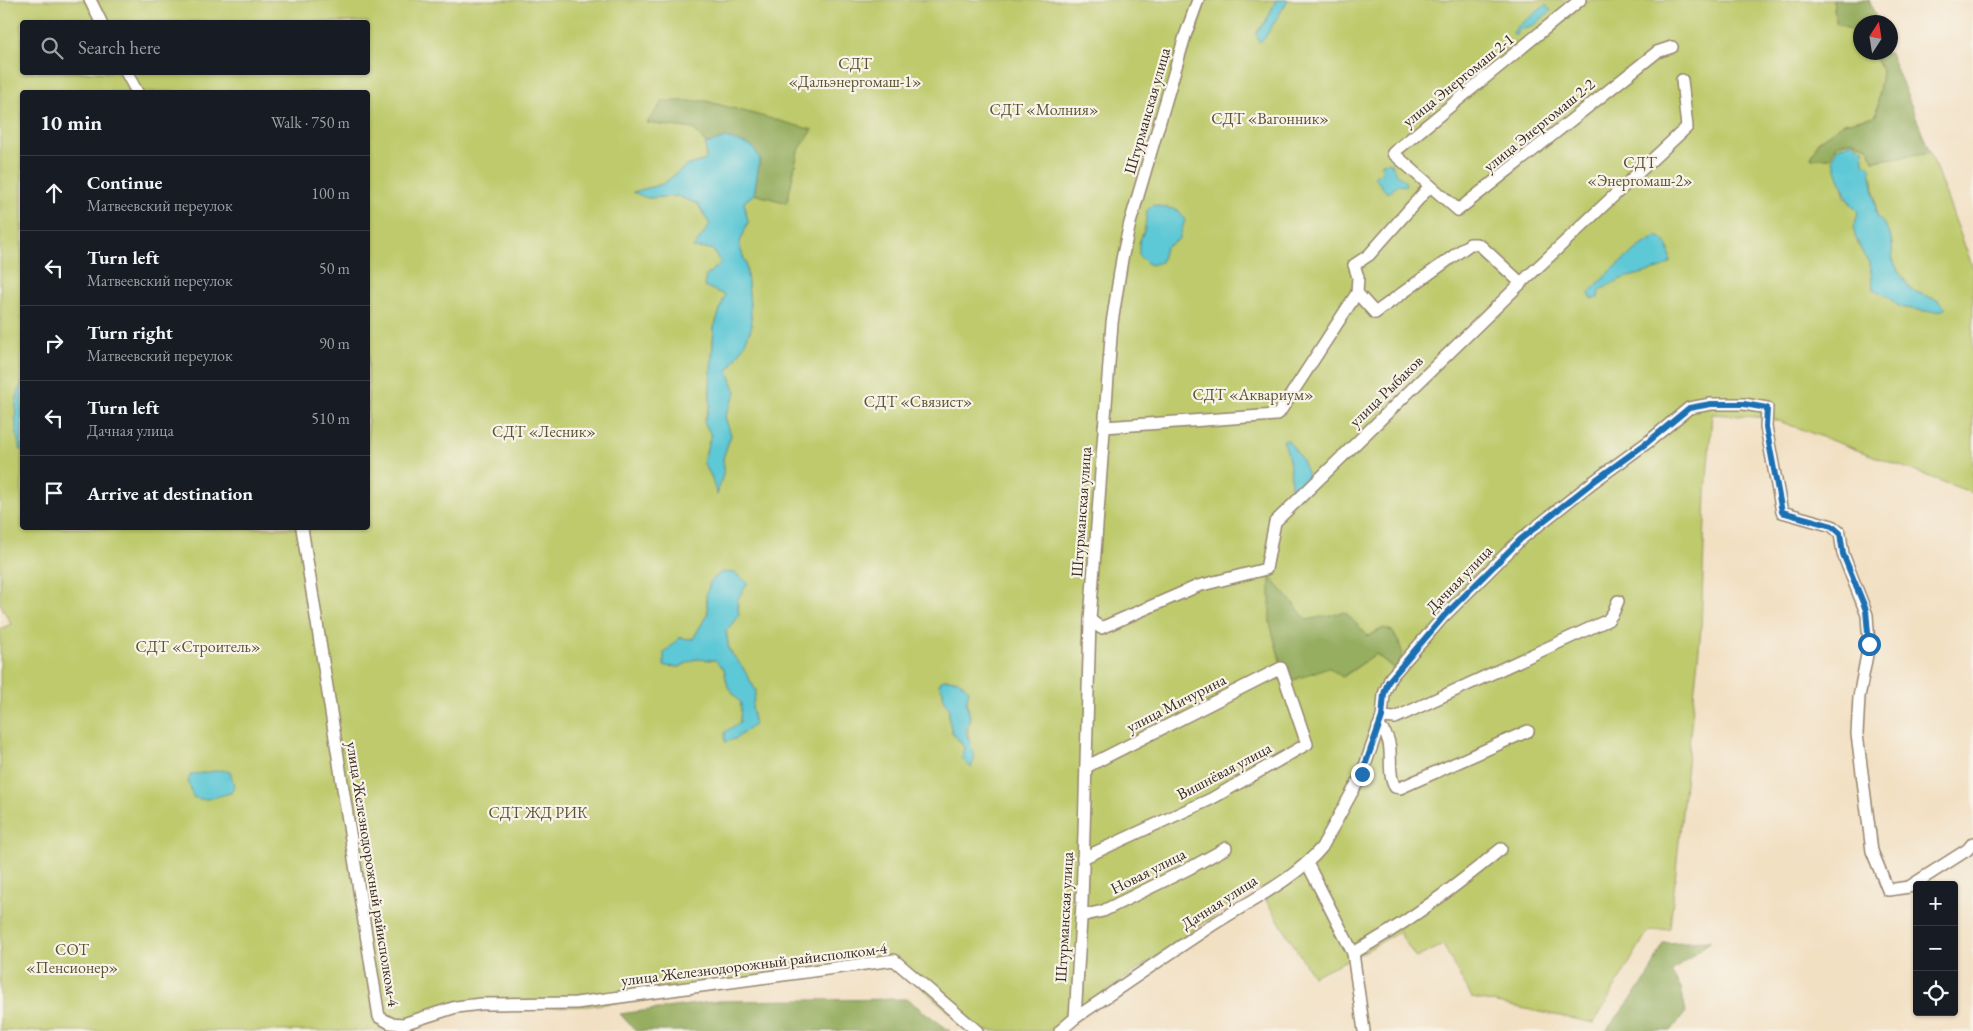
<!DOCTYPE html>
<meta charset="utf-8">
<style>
:root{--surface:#171b24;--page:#20242c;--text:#f1f3f6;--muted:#9ea1a6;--line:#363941}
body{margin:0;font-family:"EB Garamond",serif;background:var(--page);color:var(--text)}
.controls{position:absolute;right:15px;bottom:15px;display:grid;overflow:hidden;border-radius:5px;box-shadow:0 1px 4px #0004}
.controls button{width:45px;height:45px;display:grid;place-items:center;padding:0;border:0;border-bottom:1px solid var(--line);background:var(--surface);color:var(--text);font:25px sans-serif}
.compass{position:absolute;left:1853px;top:15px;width:45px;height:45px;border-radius:50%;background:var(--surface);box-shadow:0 1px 4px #0004;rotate:12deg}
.stop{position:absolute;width:15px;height:15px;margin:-11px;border:4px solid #1f6fb2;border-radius:50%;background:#fff}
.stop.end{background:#1f6fb2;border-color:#fff;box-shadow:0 1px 5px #0008}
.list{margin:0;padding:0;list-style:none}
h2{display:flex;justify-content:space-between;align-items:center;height:65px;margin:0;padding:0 20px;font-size:21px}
h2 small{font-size:16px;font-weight:400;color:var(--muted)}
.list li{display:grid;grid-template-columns:32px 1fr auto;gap:15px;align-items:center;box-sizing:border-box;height:75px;padding:0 20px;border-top:1px solid var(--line)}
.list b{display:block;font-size:19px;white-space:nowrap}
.list p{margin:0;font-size:16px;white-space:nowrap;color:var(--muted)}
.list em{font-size:16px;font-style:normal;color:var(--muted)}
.icon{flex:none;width:28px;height:28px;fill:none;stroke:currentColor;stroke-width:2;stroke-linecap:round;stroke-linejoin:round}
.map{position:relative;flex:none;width:1973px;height:1031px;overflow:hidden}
.search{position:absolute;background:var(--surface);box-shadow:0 1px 4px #0004;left:20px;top:20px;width:350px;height:55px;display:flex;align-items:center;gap:12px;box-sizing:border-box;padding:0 18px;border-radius:5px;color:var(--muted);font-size:19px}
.panel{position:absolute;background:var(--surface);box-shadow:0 1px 4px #0004;left:20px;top:90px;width:350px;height:440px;border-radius:5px}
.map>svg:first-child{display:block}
.green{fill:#beca6c;stroke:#7c7a45;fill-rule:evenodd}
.forest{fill:#96ae60;stroke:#686c3f}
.water{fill:#5dc8d6;stroke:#4c797a}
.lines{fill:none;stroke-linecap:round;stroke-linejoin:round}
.minor-casing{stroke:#968570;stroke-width:14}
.minor{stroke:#fff;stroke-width:11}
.route{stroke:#1f6fb2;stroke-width:6}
.labels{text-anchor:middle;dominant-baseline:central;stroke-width:4.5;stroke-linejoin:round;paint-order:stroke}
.park-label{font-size:16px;fill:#5c5232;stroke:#f7f3e8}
.street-label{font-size:16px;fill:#3b2a1e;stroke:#f7f3e8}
</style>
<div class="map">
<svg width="1973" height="1031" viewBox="0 0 1973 1031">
<rect width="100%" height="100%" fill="#f7f3e8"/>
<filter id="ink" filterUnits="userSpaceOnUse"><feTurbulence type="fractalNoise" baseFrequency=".02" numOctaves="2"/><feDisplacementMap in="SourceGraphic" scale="10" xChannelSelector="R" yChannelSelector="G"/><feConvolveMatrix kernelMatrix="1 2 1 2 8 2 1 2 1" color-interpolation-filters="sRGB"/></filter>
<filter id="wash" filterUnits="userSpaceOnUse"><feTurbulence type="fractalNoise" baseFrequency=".0096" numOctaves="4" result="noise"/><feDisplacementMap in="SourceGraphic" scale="20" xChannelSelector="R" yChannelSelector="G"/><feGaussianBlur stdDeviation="1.12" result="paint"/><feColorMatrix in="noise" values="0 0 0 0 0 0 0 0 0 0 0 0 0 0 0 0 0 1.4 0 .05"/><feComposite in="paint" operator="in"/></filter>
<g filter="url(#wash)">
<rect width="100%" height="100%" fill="#f2e0c3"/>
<path class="green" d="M 0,0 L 1833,0 L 1836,22 L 1860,35 L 1860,52 L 1874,53 L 1882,71 L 1876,116 L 1844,123 L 1818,141 L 1812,157 L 1829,158 L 1836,145 L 1852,140 L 1869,148 L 1874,161 L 1930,152 L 1973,268 L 1973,493 L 1771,418 L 1712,414 L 1706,492 L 1701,629 L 1670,928 L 1648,931 L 1594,1023 L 1472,998 L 1443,945 L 1416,958 L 1399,932 L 1362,953 L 1313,976 L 1257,886 L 1050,1031 L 970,1031 L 895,963 L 589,1006 L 454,1009 L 396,1031 L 0,1031 L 0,629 L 11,624 L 0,603 ZM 22,22 L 368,22 L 368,72 L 22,72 ZM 22,92 L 368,92 L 368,528 L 22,528 ZM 647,123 L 812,130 L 798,151 L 787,202 L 754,194 L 744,202 L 748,222 L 739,245 L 746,264 L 752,326 L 744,345 L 728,371 L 736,392 L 725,417 L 731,435 L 723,458 L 724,470 L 717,494 L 711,476 L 703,462 L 711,435 L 704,422 L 710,405 L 710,386 L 714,328 L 725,295 L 706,276 L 721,263 L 712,249 L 710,225 L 698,204 L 677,196 L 648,198 L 634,192 L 663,184 L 686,166 L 706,160 L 706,144 L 694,129 ZM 1832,159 L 1863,162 L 1873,179 L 1877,217 C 1885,223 1890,234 1892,244 C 1893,249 1891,255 1893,260 C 1897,271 1905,280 1911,290 L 1939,301 L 1925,311 L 1900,307 L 1887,296 L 1873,290 L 1870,262 L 1858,245 L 1858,212 L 1845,197 L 1840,177 ZM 1153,206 L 1178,210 L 1179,239 L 1165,248 L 1161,262 L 1139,243 ZM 1270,577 L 1307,620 L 1368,636 L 1384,628 L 1394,669 L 1376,654 L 1343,677 L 1328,667 ZM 748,583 L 737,600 L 739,615 L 726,631 L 729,650 L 743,668 L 756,691 L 752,707 L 754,725 L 740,722 L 741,703 L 728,687 L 724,669 L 715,660 L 695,659 L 679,667 L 679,638 L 693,639 L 708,613 L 706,596 ZM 968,690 C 966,701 968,704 969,714 C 971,727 964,727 971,743 L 964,747 L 952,732 L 949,720 L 949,709 L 944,700 L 943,691 Z"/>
<g class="forest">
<polygon points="1833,0 1869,0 1878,22 1860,22 1860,35 1836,22"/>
<polygon points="1874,53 1890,53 1930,152 1873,161 1869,148 1852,140 1836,145 1830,158 1811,158 1818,141 1844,123 1876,116 1882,71"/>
<polygon points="663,101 706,101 813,130 798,151 787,203 754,194 760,158 726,138 706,144 694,129 647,123"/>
<path d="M 1270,576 L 1307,620 L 1345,612 L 1368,636 L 1384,628 L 1392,631 C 1401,645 1407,655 1395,669 L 1376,654 L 1342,677 L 1328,667 L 1286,683 L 1270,623 Z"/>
<polygon points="1711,941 1671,972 1681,988 1686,1012 1671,1031 1606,1031 1648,977 1663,943"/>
<polygon points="907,999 950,1031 636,1031 620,1014 719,1001"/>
</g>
<g class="water">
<polygon points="1276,0 1288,0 1264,39 1259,42 1256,33 1266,21"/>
<polygon points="1546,5 1551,11 1534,25 1520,29 1515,36 1513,33 1517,27"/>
<polygon points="726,138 752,146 760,158 754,194 744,202 748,222 739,245 746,264 752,326 744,345 728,371 736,392 725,417 731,435 723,458 724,470 717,495 711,476 703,462 711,435 704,422 710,405 710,386 714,328 725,295 704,286 706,276 721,263 712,249 693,248 710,225 698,204 677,196 647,198 633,192 663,184 686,166 706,160 706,144"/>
<path d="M 1852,142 L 1863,149 L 1864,162 L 1870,167 L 1877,217 C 1885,224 1890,233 1892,244 C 1893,249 1891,255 1893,260 C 1897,271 1905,280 1911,290 L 1939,301 L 1946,309 L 1939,311 L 1925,311 L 1900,307 L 1887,296 L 1873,290 L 1870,262 L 1863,254 L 1855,236 L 1854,228 L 1858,212 C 1843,197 1840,177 1832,159 L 1837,148 Z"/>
<polygon points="1390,162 1396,173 1405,181 1406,186 1397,185 1393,190 1387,193 1374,177 1382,172 1382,163"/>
<polygon points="1153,205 1178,210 1185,220 1179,239 1165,248 1161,262 1150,265 1139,256 1139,243 1145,228 1147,210"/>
<path d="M 1656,236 C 1669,240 1670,251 1670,263 L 1659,269 L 1621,279 L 1600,290 L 1598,298 L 1591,299 L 1589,293 C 1609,271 1631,252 1656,236 Z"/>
<path d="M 22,383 L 22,449 L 20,450 C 15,429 12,403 22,383 Z"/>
<path d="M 1283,440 L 1288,440 L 1302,460 L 1310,480 L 1305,488 L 1294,492 L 1291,490 C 1291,472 1290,457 1283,440 Z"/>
<polygon points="721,572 735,573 748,583 737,600 739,615 726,631 729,650 743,668 756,691 752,707 754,725 735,739 725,742 725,732 740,722 741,703 728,687 724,669 715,660 695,659 679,667 664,666 664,653 679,638 693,639 708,613 706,596 710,582"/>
<polygon points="943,679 958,680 969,690 966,704 970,716 966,732 975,757 971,768 962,758 964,747 952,732 949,720 949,709 944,700 943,691 939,684"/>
<path d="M 222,770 L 230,772 L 234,785 L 231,793 C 219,795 205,803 193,797 L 188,782 L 191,774 C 202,774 211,771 222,770 Z"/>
</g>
</g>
<g filter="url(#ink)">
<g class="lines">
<g class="minor-casing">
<g id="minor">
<polyline points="90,0 101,22"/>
<polyline points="1580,0 1393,153 1458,210 1657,52 1672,47"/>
<polyline points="126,72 137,92"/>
<polyline points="1357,293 1375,313 1470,244 1477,244 1482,247 1521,283"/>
<polyline points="1104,427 1276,415 1279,413 1357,293 1358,277 1354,265 1369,255 1430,186"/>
<polyline points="302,528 379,1017 390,1023 403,1024 456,1007 481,1004 576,1003 894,960 977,1031"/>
<polyline points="1090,620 1101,628 1198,586 1266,569 1275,522 1521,283 1687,127 1682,80"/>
<polyline points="1382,717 1395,718 1608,620 1613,613 1618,601"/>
<path d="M 1378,727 C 1399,740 1384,769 1395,787 L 1400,788 L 1528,731"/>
<polyline points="1083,858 1211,799 1307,744 1281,668 1086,767"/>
<polyline points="1307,863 1353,953 1364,1031"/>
<polyline points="1081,916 1103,911 1190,868 1226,848"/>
<path d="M 1353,953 C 1406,924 1454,888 1501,849"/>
<path d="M 1075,1018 C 1121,987 1167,955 1214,924 C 1249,901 1295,880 1322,847 L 1362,774 L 1382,717 L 1384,694 L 1391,677 L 1444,616 L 1521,539 L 1593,482 L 1648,442 L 1689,408 L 1711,404 L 1744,404 L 1767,408 L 1766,427 L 1782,512 L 1832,526 L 1840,533 L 1843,554 L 1867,615 L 1869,644 L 1859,697 L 1857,734 L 1872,851 L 1888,890 L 1909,887 L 1967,850 L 1973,843"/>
<polyline points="1060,1031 1075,1018 1082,903 1090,620 1112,323 1122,259 1130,223 1185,36 1198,0"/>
</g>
</g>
<use href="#minor" class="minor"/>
</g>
</g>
<g class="lines" filter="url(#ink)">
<polyline class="route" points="1362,774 1382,717 1384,694 1388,682 1444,616 1521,539 1593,482 1648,442 1689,408 1711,404 1744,404 1767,408 1766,427 1782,512 1832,526 1840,533 1843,554 1866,610 1869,644"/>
</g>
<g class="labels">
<g class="park-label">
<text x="855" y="63">СДТ<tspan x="855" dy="18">«Дальэнергомаш-1»</tspan></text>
<text x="1044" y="109">СДТ «Молния»</text>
<text x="1270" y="118">СДТ «Вагонник»</text>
<text x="1640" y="162">СДТ<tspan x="1640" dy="18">«Энергомаш-2»</tspan></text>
<text x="1253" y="394">СДТ «Аквариум»</text>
<text x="918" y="401">СДТ «Связист»</text>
<text x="544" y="431">СДТ «Лесник»</text>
<text x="198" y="646">СДТ «Строитель»</text>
<text x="538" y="812">СДТ ЖД РИК</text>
<text x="72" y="949">СОТ<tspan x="72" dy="18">«Пенсионер»</tspan></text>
</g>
<g class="street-label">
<text transform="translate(1458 80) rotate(-39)">улица Энергомаш 2-1</text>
<text transform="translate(1147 111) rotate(-74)">Штурманская улица</text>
<text transform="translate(1539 125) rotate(-39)">улица Энергомаш 2-2</text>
<text transform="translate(1386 391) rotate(-44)">улица Рыбаков</text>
<text transform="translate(1081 512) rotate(-86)">Штурманская улица</text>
<text transform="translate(1459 579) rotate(-46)">Дачная улица</text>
<text transform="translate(1176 703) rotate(-27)">улица Мичурина</text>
<text transform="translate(1224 771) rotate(-28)">Вишнёвая улица</text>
<text transform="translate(1148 871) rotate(-27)">Новая улица</text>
<text transform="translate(373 874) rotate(81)">улица Железнодорожный райисполком-4</text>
<text transform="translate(1219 902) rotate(-33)">Дачная улица</text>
<text transform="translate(1064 917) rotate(-87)">Штурманская улица</text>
<text transform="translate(754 964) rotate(-7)">улица Железнодорожный райисполком-4</text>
</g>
</g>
</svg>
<div class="controls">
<button>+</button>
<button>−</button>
<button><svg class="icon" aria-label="locate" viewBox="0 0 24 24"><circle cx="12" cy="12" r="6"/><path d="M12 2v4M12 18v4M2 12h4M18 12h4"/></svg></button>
</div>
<svg class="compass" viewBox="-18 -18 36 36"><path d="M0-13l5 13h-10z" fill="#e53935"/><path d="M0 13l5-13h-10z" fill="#9ea1a6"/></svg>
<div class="stop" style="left:1869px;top:644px"></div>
<div class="stop end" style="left:1362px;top:774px"></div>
<div class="search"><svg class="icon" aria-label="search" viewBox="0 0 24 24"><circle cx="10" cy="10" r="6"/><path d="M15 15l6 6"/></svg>Search here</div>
<section class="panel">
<h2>10 min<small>Walk · 750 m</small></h2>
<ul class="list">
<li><svg class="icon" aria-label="ahead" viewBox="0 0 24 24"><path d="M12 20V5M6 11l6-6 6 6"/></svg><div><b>Continue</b><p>Матвеевский переулок</p></div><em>100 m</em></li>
<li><svg class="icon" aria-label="left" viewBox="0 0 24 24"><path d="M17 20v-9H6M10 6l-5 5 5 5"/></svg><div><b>Turn left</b><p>Матвеевский переулок</p></div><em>50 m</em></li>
<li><svg class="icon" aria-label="right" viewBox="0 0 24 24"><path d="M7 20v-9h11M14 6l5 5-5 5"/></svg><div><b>Turn right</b><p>Матвеевский переулок</p></div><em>90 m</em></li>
<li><svg class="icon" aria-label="left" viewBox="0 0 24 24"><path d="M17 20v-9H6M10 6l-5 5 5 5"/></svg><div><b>Turn left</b><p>Дачная улица</p></div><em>510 m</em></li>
<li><svg class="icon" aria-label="arrive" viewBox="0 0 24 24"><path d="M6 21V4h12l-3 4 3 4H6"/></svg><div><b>Arrive at destination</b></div></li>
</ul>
</section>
</div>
